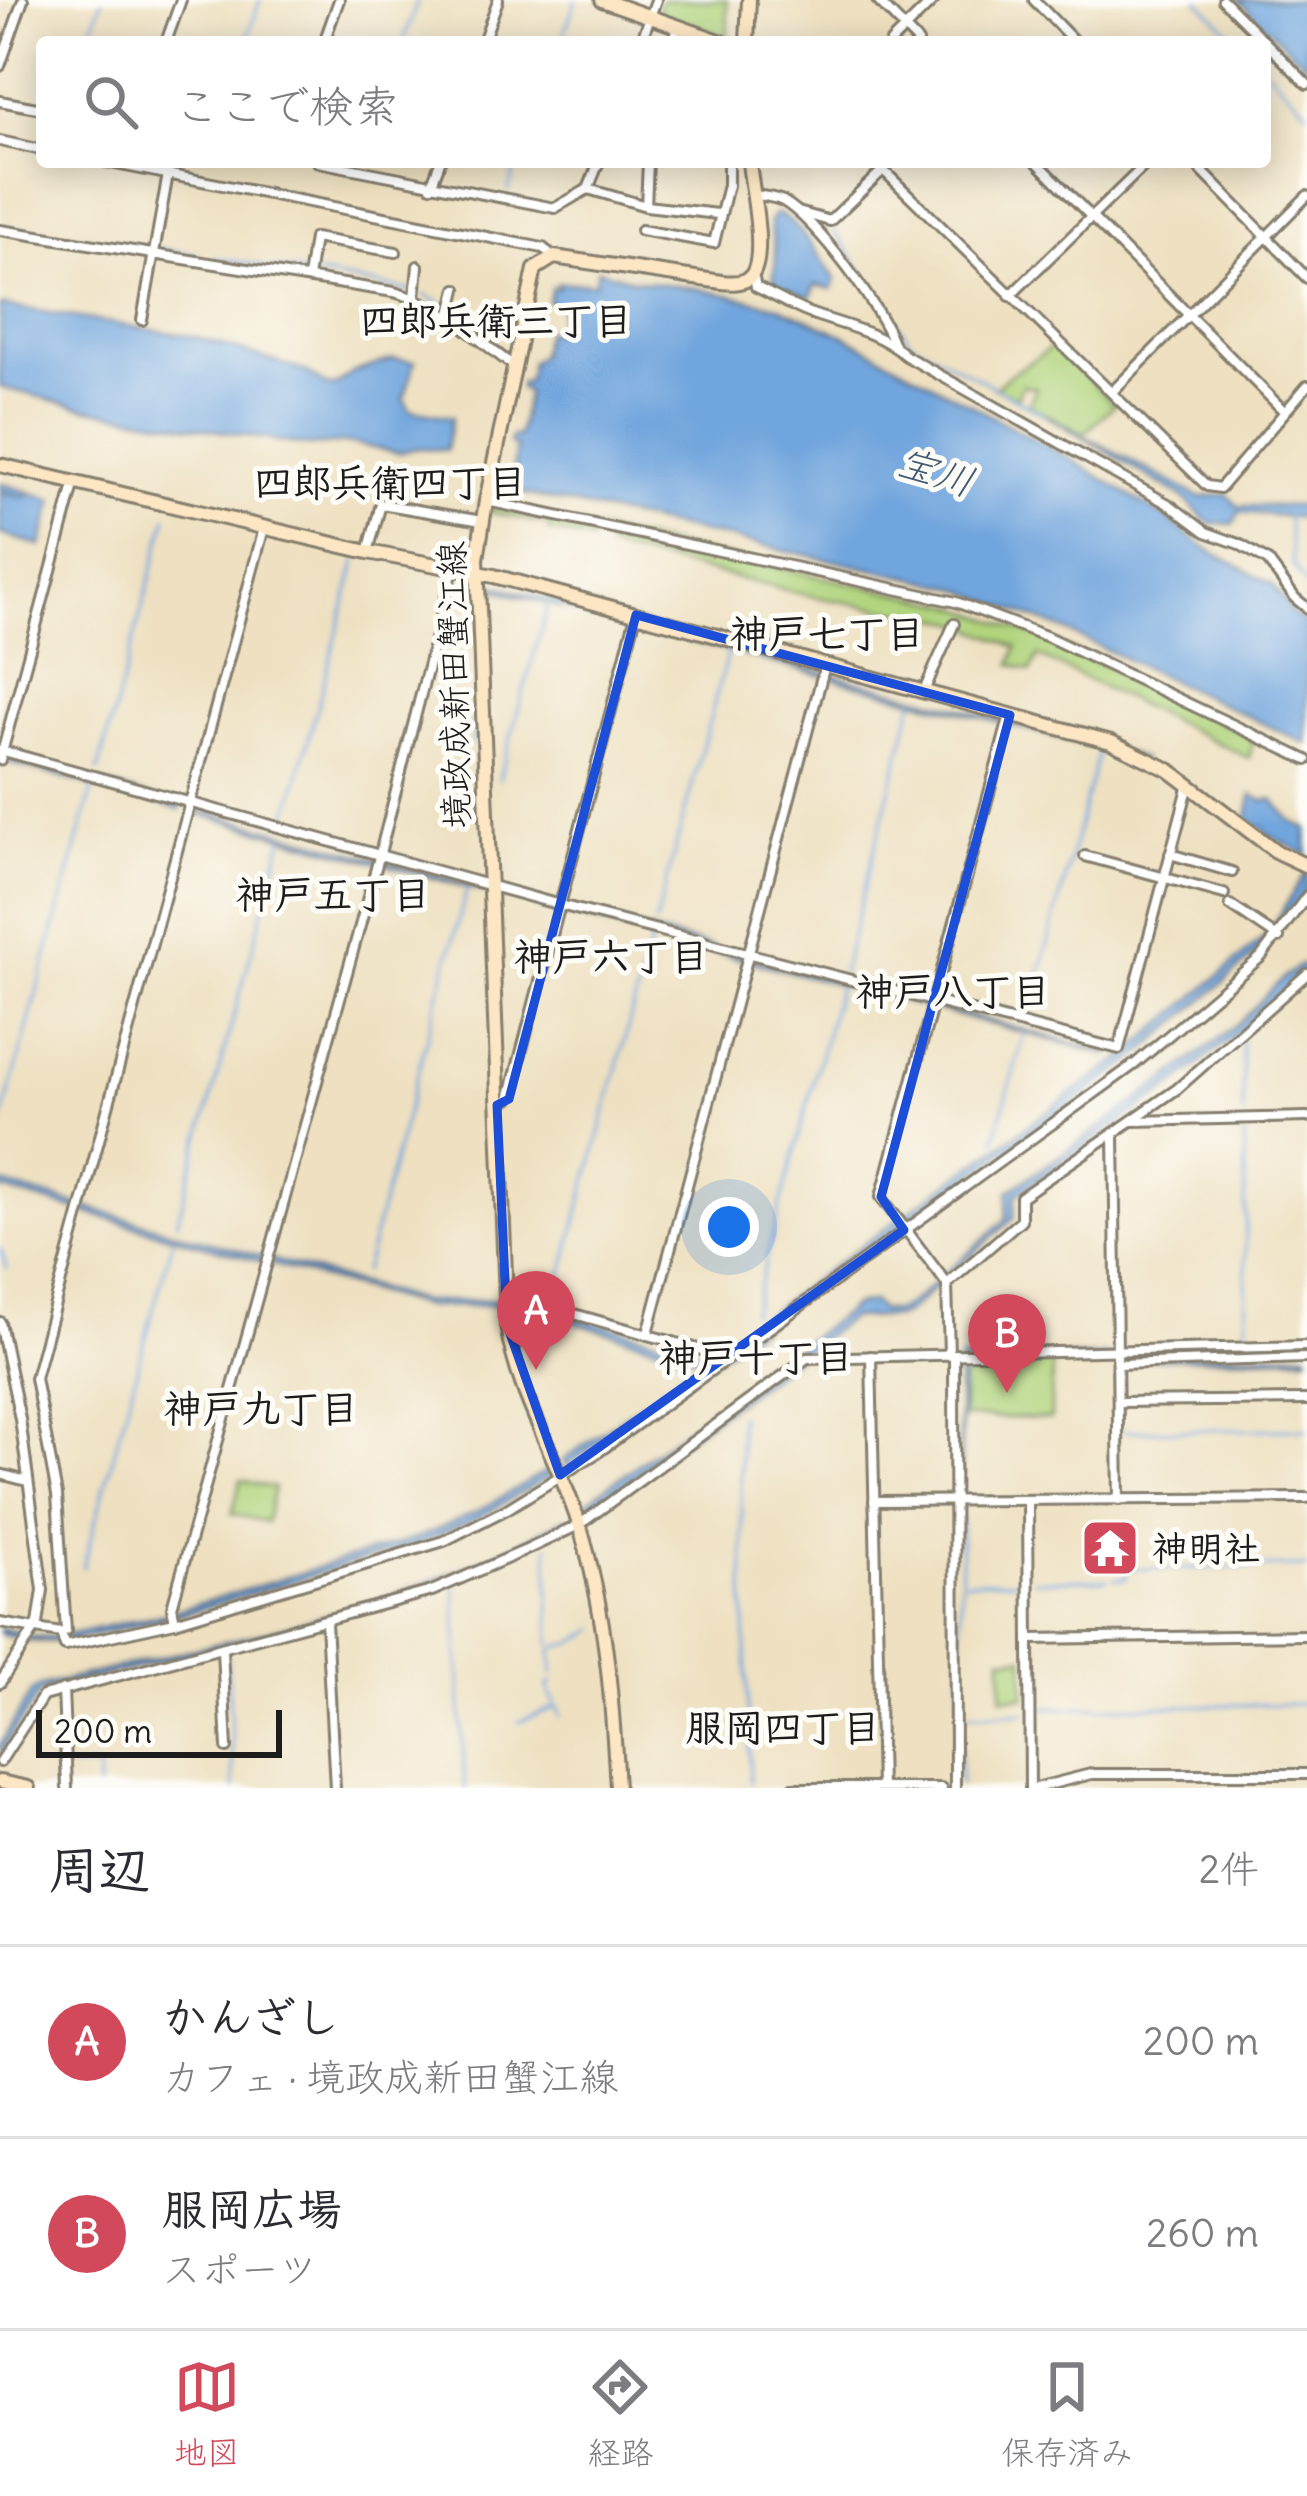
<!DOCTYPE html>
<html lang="ja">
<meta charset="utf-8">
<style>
:root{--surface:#fff;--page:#f2f2f3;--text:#2b2b33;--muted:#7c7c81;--line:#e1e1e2;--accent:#d1495b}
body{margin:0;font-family:Delius,"Klee One",sans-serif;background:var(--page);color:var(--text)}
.scale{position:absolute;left:36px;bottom:30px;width:246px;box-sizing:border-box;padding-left:12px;border:6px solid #1c1c1c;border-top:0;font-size:33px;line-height:42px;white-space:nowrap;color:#1c1c1c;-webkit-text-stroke:9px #fdfcf7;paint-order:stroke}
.you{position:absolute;left:729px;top:1227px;width:42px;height:42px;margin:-30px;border:9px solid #fff;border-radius:50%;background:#1a73e8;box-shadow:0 0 0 18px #1a73e833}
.badge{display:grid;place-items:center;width:78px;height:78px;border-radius:50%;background:var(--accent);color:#fff;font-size:39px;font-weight:700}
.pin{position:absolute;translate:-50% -99px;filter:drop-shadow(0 3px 6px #0008)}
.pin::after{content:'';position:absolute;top:63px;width:42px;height:36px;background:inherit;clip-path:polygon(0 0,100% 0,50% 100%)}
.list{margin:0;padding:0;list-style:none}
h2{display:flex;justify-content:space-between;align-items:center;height:156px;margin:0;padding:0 48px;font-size:51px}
h2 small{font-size:39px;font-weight:400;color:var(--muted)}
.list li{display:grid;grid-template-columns:78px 1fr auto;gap:36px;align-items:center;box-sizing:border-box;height:192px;padding:0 48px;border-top:3px solid var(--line)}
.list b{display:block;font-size:45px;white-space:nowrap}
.list p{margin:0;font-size:39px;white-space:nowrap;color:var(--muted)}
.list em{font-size:39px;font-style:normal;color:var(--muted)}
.icon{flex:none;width:66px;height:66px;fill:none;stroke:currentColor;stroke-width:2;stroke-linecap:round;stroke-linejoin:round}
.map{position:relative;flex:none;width:1307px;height:1788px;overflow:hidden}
.search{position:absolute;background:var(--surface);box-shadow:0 6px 30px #0003;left:36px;right:36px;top:36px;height:132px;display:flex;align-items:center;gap:30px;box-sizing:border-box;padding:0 42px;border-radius:12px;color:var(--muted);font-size:45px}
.sheet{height:540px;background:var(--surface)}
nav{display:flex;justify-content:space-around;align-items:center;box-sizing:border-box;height:168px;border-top:3px solid var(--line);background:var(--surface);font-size:33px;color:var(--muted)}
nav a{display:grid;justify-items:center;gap:6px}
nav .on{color:var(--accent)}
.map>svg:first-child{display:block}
.green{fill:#b1d47d;stroke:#66784c;stroke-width:3}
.water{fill:#71a5dd;stroke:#46607c;stroke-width:3}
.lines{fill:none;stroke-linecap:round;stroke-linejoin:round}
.stream{stroke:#71a5dd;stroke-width:3}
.street-casing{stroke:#857e6e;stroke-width:14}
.secondary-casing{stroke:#857e6e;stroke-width:18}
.street{stroke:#fff;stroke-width:8}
.secondary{stroke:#fce6c4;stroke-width:12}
.marked{fill:none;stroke:#1d4ed8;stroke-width:9;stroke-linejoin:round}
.labels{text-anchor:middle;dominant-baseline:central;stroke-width:10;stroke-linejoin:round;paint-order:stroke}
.street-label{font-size:36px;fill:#1c1c1c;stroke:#fdfcf7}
.poi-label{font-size:36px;font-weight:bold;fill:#1c1c1c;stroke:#fdfcf7;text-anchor:start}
.neighbourhood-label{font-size:39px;font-weight:bold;fill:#1c1c1c;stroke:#fdfcf7}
.water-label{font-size:39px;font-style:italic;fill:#425a73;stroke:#fdfcf7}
</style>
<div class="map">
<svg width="1307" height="1788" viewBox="0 0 1307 1788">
<rect width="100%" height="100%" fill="#fdfcf7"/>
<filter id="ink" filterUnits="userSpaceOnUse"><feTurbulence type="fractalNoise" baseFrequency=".00833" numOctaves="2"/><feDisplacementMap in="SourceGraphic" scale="24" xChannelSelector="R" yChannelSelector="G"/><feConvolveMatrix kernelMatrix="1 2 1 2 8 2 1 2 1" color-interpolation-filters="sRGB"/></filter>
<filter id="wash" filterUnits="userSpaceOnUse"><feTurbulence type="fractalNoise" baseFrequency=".004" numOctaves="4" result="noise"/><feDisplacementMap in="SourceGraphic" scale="48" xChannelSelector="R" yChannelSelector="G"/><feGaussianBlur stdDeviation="2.7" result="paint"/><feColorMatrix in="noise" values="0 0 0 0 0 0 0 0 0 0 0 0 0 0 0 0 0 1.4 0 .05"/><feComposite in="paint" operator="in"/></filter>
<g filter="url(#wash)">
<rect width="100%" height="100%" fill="#eee0c0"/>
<g class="green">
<polygon points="661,0 727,0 728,37 657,12"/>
<path d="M 1054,345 L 1114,405 L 1084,434 L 1029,405 L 1036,388 L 1022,385 L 1017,398 L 995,388 C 1013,368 1034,363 1054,345 Z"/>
<polygon points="489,506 954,605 1073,650 1254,739 1249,758 1038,656 1031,671 1011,664 1017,647 957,622 816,597 608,548 609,536 594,534 592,540 549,531 547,524 488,512"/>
<polygon points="1052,1361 1051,1419 963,1417 963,1363"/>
<polygon points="241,1480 274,1488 266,1522 232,1514"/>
<polygon points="1002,1657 1024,1657 1025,1697 1002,1697"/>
</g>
<g class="water">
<polygon points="1238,0 1307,0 1307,66"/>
<path d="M 775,213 C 800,221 821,259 836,280 L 832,289 L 816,285 L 810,298 L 773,282 L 776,259 L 770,222 Z"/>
<polygon points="598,269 634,280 696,288 778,306 845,336 1072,460 1165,517 1206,548 1273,585 1293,615 1307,624 1307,744 1057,627 955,587 510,491 516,448 509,443 512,436 518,437 527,392 520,389 520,382 527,382 531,362 540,355 545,331 556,333 562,308 548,302 552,287 558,288 558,283 595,283"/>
<polygon points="0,305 197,337 305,371 326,385 335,386 354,372 393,359 415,361 404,399 410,410 452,417 446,450 418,448 398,453 349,443 308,446 83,408 0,387"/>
<polygon points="1042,413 1199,497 1227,494 1238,506 1307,506 1307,518 1239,512 1234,524 1209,523 1182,497"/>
<polygon points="0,483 27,491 27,495 29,492 54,500 41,546 0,534 1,492 27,498 1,490"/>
<polygon points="494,585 1116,749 1144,760 544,603 493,589"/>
<polygon points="8,758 181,805 180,810 6,762"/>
<polygon points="1252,795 1265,801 1272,799 1292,821 1307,829 1307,855 1272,837 1248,818"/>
<polygon points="196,809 481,887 481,891 195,813"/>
<polygon points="1307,871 1307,886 1302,896 1269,943 1135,1059 566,1466 563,1460 1125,1056 1267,935"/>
<polygon points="503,892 1109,1052 1108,1055 503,897"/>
<path d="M 1307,963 L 1307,969 L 1269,1007 L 1174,1085 L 1016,1195 L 1014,1218 L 909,1311 L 899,1317 L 850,1318 L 585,1513 L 581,1506 L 596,1495 L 855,1305 L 872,1302 L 881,1311 L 898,1311 L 918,1297 L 1006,1219 L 1009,1191 C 1087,1137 1164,1084 1237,1024 C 1255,1009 1288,967 1307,963 Z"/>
<polygon points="0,1183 424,1302 513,1299 700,1351 696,1357 514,1305 425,1307 0,1189"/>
<polygon points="1307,1352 1307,1356 963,1363 960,1494 958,1361 962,1359"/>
<polygon points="547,1471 550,1476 482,1516 418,1544 187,1613 65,1642 32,1641 0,1634 0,1628 34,1637 59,1637 171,1612 417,1538 478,1511"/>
<path d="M 566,1517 L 568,1522 C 405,1611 218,1646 40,1692 L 0,1754 L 0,1745 L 32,1691 L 38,1687 C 212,1642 411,1610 566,1517 Z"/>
</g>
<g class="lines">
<g class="stream">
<polyline points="1198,0 1240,42"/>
<polyline points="87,42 102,0"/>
<polyline points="246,42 260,0"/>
<polyline points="403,42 418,0"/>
<polyline points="561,42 576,0"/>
<polyline points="1265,68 1307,110"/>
<polyline points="880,162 885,166"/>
<polyline points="508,190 518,162"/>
<polyline points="5,226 51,233"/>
<polyline points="833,229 910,341 1042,413"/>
<polyline points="85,238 113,243"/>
<polyline points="124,244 148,247"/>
<polyline points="161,249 199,255"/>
<polyline points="215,258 264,266"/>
<polyline points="272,268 304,273"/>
<polyline points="313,274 411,291"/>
<polyline points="424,295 445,305"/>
<polyline points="1287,515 1293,565 1307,586"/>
<polyline points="451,719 473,726 473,743"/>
<polyline points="98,771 167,517"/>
<polyline points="499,779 548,604"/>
<polyline points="286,822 357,560"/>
<polyline points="655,924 728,651"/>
<polyline points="842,973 914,700"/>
<polyline points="1028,1020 1099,749"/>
<polyline points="1242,1040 1243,1115"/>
<polyline points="1244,1124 1247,1342"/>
<polyline points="0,1128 93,786"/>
<polyline points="995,1139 1024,1034"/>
<polyline points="177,1222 283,838"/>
<polyline points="0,1248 7,1269"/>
<polyline points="364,1272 467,889"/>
<polyline points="555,1303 652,936"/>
<polyline points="752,1313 839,985"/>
<polyline points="739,1415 750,1782"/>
<polyline points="1123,1431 1307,1429"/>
<polyline points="548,1545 551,1644"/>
<polyline points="83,1567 172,1241"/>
<polyline points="1114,1579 1126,1579 1126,1569 1307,1567"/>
<polyline points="1033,1580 1107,1580"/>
<polyline points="965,1581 1022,1581"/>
<polyline points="455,1587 465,1788"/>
<polyline points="556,1647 571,1644 596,1629"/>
<polyline points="552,1648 553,1674"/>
<polyline points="227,1656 234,1788"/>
<polyline points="553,1682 547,1686 561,1716"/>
<polyline points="1034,1708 1307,1704"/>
<polyline points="966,1713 1024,1713"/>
<polyline points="519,1722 556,1707"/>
<polyline points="71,1768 98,1767 98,1788"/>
<polyline points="960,1784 961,1505"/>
</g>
</g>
</g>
<g filter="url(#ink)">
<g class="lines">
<g class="street-casing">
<g id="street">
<polyline points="877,0 918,42"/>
<polyline points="1034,0 1075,42"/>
<polyline points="1223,0 1307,84"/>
<polyline points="166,42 181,0"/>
<polyline points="324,42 339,0"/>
<polyline points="483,42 498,0"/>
<polyline points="641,42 656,0"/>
<polyline points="673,42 678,27"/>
<polyline points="891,42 934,0"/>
<polyline points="0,66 23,0"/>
<polyline points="0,101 42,109"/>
<polyline points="0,141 42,150"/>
<polyline points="105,162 543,248 553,256"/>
<polyline points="318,162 555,208 588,189 599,162"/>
<polyline points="875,162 1207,486 1220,488 1307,386"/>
<polyline points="1037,162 1283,410"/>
<polyline points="1193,162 1307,278"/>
<polyline points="431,186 440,162"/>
<polyline points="588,189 646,206 718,214"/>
<path d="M 755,195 C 764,196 774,197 783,201 C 816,220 882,309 894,345"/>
<polyline points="646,206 648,162"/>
<polyline points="798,212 830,221 883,170"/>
<path d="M 0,230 L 394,292 C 446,306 472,336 515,367"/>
<polyline points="641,230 714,243 728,185 728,162"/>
<path d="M 753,275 L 756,287 C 773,295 791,306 809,313 C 842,325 878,331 906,356 L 1170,505 L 1206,532 L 1239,544 L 1268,561 L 1295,598 L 1307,608"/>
<polyline points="308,278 314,238 396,252"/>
<polyline points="1010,296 1148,162"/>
<polyline points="415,297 418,266"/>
<polyline points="451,314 457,289"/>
<polyline points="142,320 168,174"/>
<polyline points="1112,392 1307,196"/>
<polyline points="487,501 956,602 1048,637 1307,760"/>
<polyline points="368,552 381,504 482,521"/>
<polyline points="924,691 954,624"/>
<polyline points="0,750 560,905 1119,1049 1189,784"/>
<polyline points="0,760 74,485"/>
<polyline points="1170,854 1232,872"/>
<polyline points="1085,856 1224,894"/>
<polyline points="1230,905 1279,938"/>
<polyline points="497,1105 509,1099 636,615"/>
<polyline points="1132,1121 1307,1117"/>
<polyline points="1114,1134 1119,1500"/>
<polyline points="947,1284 881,1197 1010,715"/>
<polyline points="507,1295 705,1351"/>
<polyline points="0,1322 20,1419 43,1590 38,1624 0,1683"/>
<polyline points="648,1333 825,665"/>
<polyline points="949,1354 947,1284 1021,1220 1021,1197 1177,1089 1307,974"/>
<polyline points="954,1354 955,1788"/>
<polyline points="871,1356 881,1788"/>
<polyline points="1118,1364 1307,1358"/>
<polyline points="1118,1402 1307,1400"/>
<polyline points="0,1474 27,1481"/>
<polyline points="874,1501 1307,1498"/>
<polyline points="1028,1502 1030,1788"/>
<polyline points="175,1622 172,1607 379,857 453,570"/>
<polyline points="326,1622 335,1788"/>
<polyline points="0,1623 61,1633 65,1646 175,1622 444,1541 507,1509 597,1453 1135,1064 1261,957 1307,896"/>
<polyline points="61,1633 66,1631 57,1495 35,1378 264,528"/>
<polyline points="1029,1639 1307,1635"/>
<polyline points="222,1650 227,1748"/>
<polyline points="63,1690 67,1788"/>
<polyline points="0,1762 43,1696 432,1591 524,1551 579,1525 807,1358 1307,1346"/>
<polyline points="792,1788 941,1788"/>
<polyline points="1036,1788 1091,1774 1307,1774"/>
</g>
</g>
<g class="secondary-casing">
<g id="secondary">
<polyline points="602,0 722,42"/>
<polyline points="747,42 749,0"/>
<polyline points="0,465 368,552 494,576 1111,742 1169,770 1277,852 1307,866"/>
<polyline points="0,1782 28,1788"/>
<path d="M 617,1788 C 612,1698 606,1611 579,1524 C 558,1457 517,1395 507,1325 L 477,559 L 486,501 L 535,269 L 554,257 L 722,282 C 731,283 743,284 750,277 C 768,260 751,186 749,162"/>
</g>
</g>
<use href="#street" class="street"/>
<use href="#secondary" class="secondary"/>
</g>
</g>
<path class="marked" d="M 636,615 L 1010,715 L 881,1197 L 904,1230 L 560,1475 L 507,1325 L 497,1105 L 509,1099 Z"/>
<defs>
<g id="temple-square" transform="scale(3)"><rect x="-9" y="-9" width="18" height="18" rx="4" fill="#d1495b" stroke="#fdfcf7"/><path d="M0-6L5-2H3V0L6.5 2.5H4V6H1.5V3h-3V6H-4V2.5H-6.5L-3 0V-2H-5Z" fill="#fff"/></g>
</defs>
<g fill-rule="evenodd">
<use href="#temple-square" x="1110" y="1548"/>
</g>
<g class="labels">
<g class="street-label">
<text transform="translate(454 685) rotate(-91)">境政成新田蟹江線</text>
</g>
<g class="poi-label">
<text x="1152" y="1548">神明社</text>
</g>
<g class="neighbourhood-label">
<text x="496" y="320">四郎兵衛三丁目</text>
<text x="390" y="482">四郎兵衛四丁目</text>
<text x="827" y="633">神戸七丁目</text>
<text x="333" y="894">神戸五丁目</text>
<text x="611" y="956">神戸六丁目</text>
<text x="953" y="991">神戸八丁目</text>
<text x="756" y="1357">神戸十丁目</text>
<text x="261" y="1408">神戸九丁目</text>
<text x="783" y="1727">服岡四丁目</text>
</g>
<g class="water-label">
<text transform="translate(936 472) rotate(18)">宝川</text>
</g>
</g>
</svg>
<div class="scale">200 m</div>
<div class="you"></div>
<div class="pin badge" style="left:536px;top:1370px">A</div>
<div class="pin badge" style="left:1007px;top:1393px">B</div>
<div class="search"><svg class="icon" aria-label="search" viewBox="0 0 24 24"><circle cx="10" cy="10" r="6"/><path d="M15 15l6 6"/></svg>ここで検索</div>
</div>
<section class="sheet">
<h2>周辺<small>2件</small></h2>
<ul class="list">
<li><span class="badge">A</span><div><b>かんざし</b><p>カフェ · 境政成新田蟹江線</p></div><em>200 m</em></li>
<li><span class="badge">B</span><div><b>服岡広場</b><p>スポーツ</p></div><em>260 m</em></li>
</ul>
</section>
<nav>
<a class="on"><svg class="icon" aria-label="map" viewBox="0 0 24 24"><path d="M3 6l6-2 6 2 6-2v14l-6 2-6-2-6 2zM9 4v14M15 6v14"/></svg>地図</a>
<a><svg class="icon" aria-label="directions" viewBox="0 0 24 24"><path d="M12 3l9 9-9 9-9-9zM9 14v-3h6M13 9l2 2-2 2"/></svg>経路</a>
<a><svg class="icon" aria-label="saved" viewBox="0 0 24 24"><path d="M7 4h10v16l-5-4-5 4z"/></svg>保存済み</a>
</nav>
